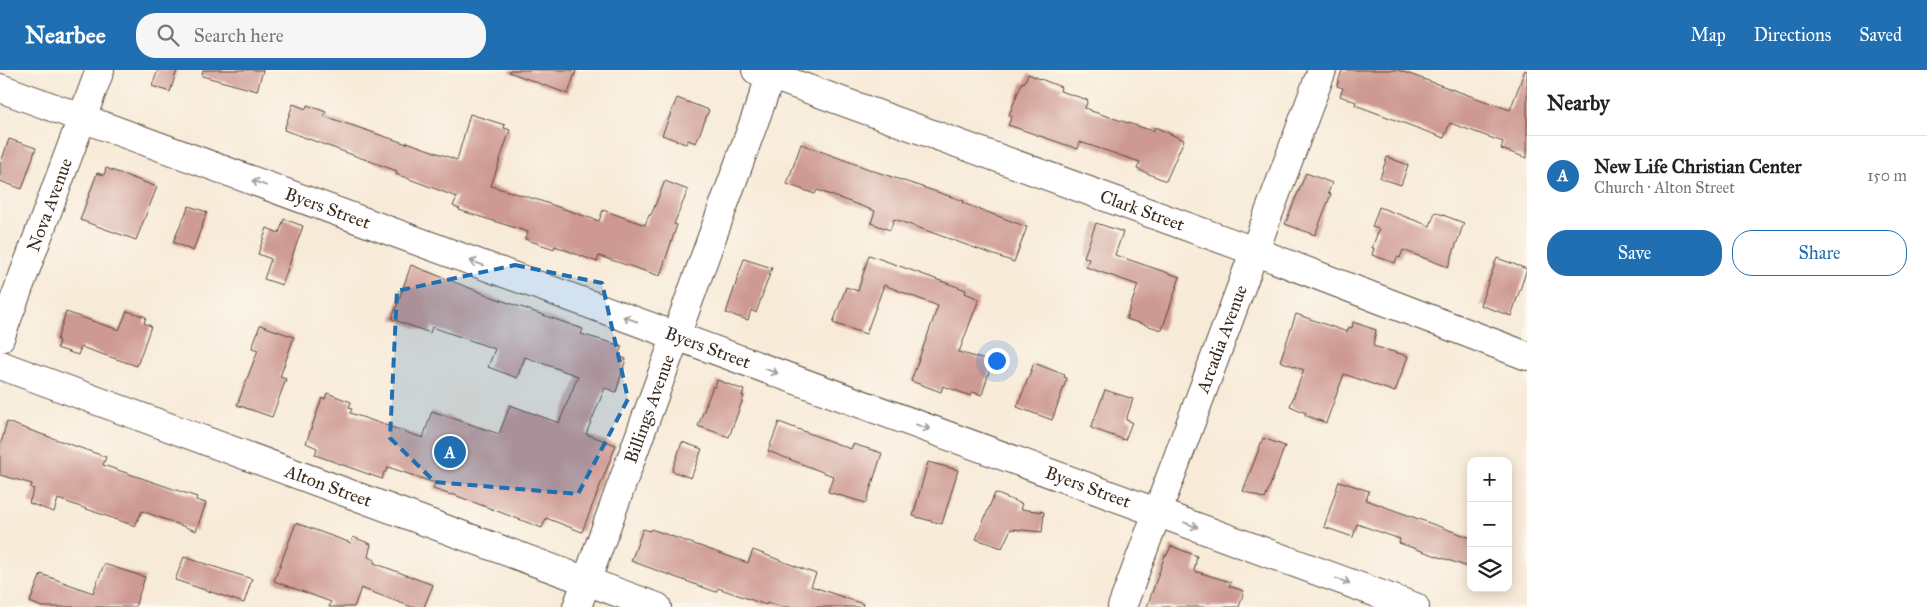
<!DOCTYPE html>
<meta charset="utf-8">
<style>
:root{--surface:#fff;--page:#f6f6f6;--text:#222;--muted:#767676;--line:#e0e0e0;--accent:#1f6fb2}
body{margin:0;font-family:"IM FELL Great Primer",serif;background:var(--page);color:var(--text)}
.controls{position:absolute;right:15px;bottom:15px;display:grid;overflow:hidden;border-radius:10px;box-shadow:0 2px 12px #0003}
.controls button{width:45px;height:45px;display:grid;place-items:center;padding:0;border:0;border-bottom:1px solid var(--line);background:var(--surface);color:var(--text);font:25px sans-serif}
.you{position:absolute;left:996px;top:290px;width:18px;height:18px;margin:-12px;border:4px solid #fff;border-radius:50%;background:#1a73e8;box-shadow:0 0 0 8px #1a73e833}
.badge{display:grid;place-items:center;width:32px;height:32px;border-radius:50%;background:var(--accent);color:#fff;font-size:16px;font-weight:700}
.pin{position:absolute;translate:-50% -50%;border:2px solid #fff;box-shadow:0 1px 5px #0006}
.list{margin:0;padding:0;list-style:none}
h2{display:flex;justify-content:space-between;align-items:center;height:65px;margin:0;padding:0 20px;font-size:21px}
h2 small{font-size:16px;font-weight:400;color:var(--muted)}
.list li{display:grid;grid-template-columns:32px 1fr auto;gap:15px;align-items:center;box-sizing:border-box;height:80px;padding:0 20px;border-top:1px solid var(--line)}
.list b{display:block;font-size:19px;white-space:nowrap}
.list p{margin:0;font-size:16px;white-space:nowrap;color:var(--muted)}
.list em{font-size:16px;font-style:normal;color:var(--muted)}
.actions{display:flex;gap:10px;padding:15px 20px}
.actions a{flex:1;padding:11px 0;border:1px solid var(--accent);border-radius:20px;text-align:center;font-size:18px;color:var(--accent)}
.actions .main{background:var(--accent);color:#fff}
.icon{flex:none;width:28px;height:28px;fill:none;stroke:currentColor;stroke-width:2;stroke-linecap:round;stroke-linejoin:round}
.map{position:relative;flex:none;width:1527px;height:537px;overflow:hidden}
header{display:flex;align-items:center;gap:30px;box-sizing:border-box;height:70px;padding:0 25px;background:var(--accent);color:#fff}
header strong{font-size:24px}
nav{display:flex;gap:28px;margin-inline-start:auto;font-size:18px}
.search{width:350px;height:45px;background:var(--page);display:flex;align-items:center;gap:12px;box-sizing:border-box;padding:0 18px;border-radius:20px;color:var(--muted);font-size:19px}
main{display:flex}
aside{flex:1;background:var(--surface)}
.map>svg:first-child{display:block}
.building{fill:#cd9992}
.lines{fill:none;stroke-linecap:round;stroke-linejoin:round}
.street-casing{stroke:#57473a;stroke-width:30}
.secondary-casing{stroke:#57473a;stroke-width:30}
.street{stroke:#fff;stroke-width:28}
.secondary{stroke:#fff;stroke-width:28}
.oneway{stroke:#a79f9a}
.marked{fill:#1f6fb2;fill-opacity:0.2;stroke:#1f6fb2;stroke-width:4;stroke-dasharray:10 6;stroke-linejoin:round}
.labels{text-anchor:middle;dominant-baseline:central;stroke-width:4;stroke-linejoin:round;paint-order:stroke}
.street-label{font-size:18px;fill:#3b2a1e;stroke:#fbf7ec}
</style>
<header>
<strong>Nearbee</strong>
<div class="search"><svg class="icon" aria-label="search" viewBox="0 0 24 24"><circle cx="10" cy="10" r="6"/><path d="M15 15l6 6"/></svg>Search here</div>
<nav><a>Map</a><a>Directions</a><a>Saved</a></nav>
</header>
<main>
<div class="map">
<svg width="1527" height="537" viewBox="0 0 1527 537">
<rect width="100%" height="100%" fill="#fbf7ec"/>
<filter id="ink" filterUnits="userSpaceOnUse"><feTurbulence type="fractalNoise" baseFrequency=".02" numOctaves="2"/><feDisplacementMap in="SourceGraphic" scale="10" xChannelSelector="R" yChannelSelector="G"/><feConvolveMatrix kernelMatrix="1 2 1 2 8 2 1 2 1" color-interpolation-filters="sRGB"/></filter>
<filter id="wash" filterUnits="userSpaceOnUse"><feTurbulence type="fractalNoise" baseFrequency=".0096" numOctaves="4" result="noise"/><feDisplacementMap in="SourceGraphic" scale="20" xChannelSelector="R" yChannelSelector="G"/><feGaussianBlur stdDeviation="1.12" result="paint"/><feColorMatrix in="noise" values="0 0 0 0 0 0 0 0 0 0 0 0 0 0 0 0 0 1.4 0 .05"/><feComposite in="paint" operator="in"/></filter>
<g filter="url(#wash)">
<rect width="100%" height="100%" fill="#f8ead8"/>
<g id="blocks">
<g class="building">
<polygon points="158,0 177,0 170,22 152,16"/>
<polygon points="203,0 263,0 257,21 202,6"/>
<polygon points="510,0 576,0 568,24 509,2"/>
<polygon points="1342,0 1398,0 1510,40 1525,0 1527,1 1527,88 1501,79 1503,72 1450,53 1444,68 1355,35 1356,32 1340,26 1343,18 1337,16"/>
<polygon points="1028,4 1061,17 1060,21 1088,30 1085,38 1091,40 1091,41 1153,61 1155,57 1184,70 1166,111 1137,99 1140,92 1080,72 1078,79 1008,55 1012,46 1009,45 1022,12 1024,13"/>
<polygon points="677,28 709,40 696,73 688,70 686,74 662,65"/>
<polygon points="293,34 306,39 307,35 326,42 324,46 407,74 407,72 457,90 470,44 505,55 504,58 510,60 491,116 538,130 599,151 603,140 645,155 649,145 651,145 665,111 688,120 674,154 677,155 660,206 599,186 597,192 555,176 554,179 525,169 528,162 459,140 460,139 453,136 457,127 396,104 397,101 284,60"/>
<polygon points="9,69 36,78 22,119 0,111 0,95"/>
<polygon points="801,74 877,102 964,131 963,133 1027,157 1014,192 894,149 890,160 871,153 875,141 817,120 815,124 787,114"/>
<polygon points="1387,87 1408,95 1401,115 1380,108"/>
<polygon points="106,98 157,117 136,170 80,150 97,103 104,105"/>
<polygon points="1306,103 1332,113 1328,123 1331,124 1315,165 1285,154"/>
<polygon points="189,136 207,142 193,181 173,172"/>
<polygon points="1379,137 1430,156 1435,142 1464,153 1448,197 1403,180 1400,188 1397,187 1395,193 1372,185 1374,178 1372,178 1379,159 1372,157"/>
<polygon points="284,149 303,156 282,215 264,209 271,189 258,184 267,158 279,163"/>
<polygon points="1096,153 1123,162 1115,185 1180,207 1162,260 1126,249 1138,215 1086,197 1089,189 1084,187"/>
<polygon points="869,185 966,220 965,223 979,229 959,282 992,292 982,325 972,322 971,326 943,316 941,322 911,311 938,236 884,215 866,264 833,253 846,217 858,221"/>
<polygon points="1497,188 1527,199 1511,246 1480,235"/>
<polygon points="744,189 772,198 756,243 751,240 748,250 726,243"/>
<polygon points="411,195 495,228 583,259 581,264 622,276 618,286 626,289 616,322 605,318 586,364 616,375 582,462 546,448 542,458 452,424 451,425 433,419 435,413 388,397 386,402 384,402 382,409 315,385 317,378 306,373 322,328 325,329 327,323 351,332 349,338 352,339 350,343 423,368 432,341 499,364 510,335 559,353 578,306 525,287 517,308 488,297 495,279 432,257 430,263 392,249"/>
<polygon points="127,241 146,247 144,253 151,256 137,296 81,277 78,285 57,278 59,271 57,270 66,242 119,260"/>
<polygon points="1296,244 1347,262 1349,257 1352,258 1353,252 1376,260 1373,276 1408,286 1395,322 1344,304 1326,353 1305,345 1306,343 1290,336 1304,300 1280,291"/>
<polygon points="260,255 294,267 280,307 286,309 272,347 237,335 258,280 252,278"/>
<polygon points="1034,293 1065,305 1064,307 1067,308 1052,350 1017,337"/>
<polygon points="717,310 744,320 742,326 744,326 729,367 698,356 713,316 715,317"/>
<polygon points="1105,320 1133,329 1126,350 1132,352 1125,370 1091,358"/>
<polygon points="7,352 106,387 103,395 197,427 196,430 206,433 196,461 142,441 135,456 58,429 54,442 29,433 34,419 31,418 32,414 0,405 0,376"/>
<polygon points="779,352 851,379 853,374 882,383 866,433 828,422 833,406 768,381"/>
<polygon points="1263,368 1285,376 1265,429 1243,421"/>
<polygon points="682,372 702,379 691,408 672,401"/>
<polygon points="928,392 958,400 942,454 913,446"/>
<polygon points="1339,411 1369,421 1366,430 1471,468 1471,498 1399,473 1400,469 1357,454 1353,467 1324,457"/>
<polygon points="995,423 1022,434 1020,439 1044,442 1042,462 1011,459 1002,478 976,469"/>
<polygon points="296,453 351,473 353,467 371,474 368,487 375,490 374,493 433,515 424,537 412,537 361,518 354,537 329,537 331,532 274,511"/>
<polygon points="643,459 650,461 651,459 748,493 753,480 816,504 811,516 863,534 862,537 784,537 767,533 766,535 718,518 716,522 683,510 631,491"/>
<polygon points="1171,476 1197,486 1194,501 1231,512 1229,516 1244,521 1239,537 1147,537 1165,485 1167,485"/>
<polygon points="184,487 252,509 244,533 175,510"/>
<polygon points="104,494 145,507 135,537 42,537 30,532 41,504 93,523"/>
</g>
</g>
</g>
<g filter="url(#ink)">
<use href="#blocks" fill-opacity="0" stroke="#57473a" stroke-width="1"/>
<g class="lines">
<g class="street-casing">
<g id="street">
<path id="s1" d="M 756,0 L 1254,181 L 1527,286"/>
<path id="s2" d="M 0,18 L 1415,537"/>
<path id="s3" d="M 0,268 L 100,0"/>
<path id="s4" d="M 577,537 L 773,0"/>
<path id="s5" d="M 1122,537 L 1322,0"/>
</g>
</g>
<g class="secondary-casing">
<g id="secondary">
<path id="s6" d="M 0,295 L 657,537"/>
</g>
</g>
<use href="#street" class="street"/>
<use href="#secondary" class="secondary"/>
</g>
<defs><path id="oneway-shaft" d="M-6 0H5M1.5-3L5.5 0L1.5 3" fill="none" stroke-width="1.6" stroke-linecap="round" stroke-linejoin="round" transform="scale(1.25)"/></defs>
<g class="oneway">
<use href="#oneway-shaft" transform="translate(259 113) rotate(-160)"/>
<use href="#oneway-shaft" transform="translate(477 193) rotate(-160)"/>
<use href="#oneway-shaft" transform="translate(630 249) rotate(-160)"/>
<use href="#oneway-shaft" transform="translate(771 301) rotate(20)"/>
<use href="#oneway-shaft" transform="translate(923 357) rotate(20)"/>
<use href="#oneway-shaft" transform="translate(1191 455) rotate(20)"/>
<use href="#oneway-shaft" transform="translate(1343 511) rotate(20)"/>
</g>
</g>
<path class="marked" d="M 515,195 L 602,213 L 628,329 L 578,424 L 435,412 L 390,368 L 397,221 Z"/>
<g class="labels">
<g class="street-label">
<text stroke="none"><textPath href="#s3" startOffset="142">Nova Avenue</textPath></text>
<text stroke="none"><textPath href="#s2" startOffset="349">Byers Street</textPath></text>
<text stroke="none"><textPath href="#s1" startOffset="411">Clark Street</textPath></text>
<text stroke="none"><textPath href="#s5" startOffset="286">Arcadia Avenue</textPath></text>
<text stroke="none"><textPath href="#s2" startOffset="754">Byers Street</textPath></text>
<text stroke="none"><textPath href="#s4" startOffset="211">Billings Avenue</textPath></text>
<text stroke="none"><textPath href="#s6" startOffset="350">Alton Street</textPath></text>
<text stroke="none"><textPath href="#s2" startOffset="1159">Byers Street</textPath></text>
</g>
</g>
</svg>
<div class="controls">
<button>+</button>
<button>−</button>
<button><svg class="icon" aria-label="layers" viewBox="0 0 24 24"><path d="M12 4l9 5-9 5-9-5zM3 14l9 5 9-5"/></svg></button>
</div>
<div class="you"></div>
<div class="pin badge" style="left:450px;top:382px">A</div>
</div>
<aside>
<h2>Nearby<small></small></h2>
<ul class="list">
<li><span class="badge">A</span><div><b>New Life Christian Center</b><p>Church · Alton Street</p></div><em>150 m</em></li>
</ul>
<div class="actions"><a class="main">Save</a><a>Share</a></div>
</aside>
</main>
